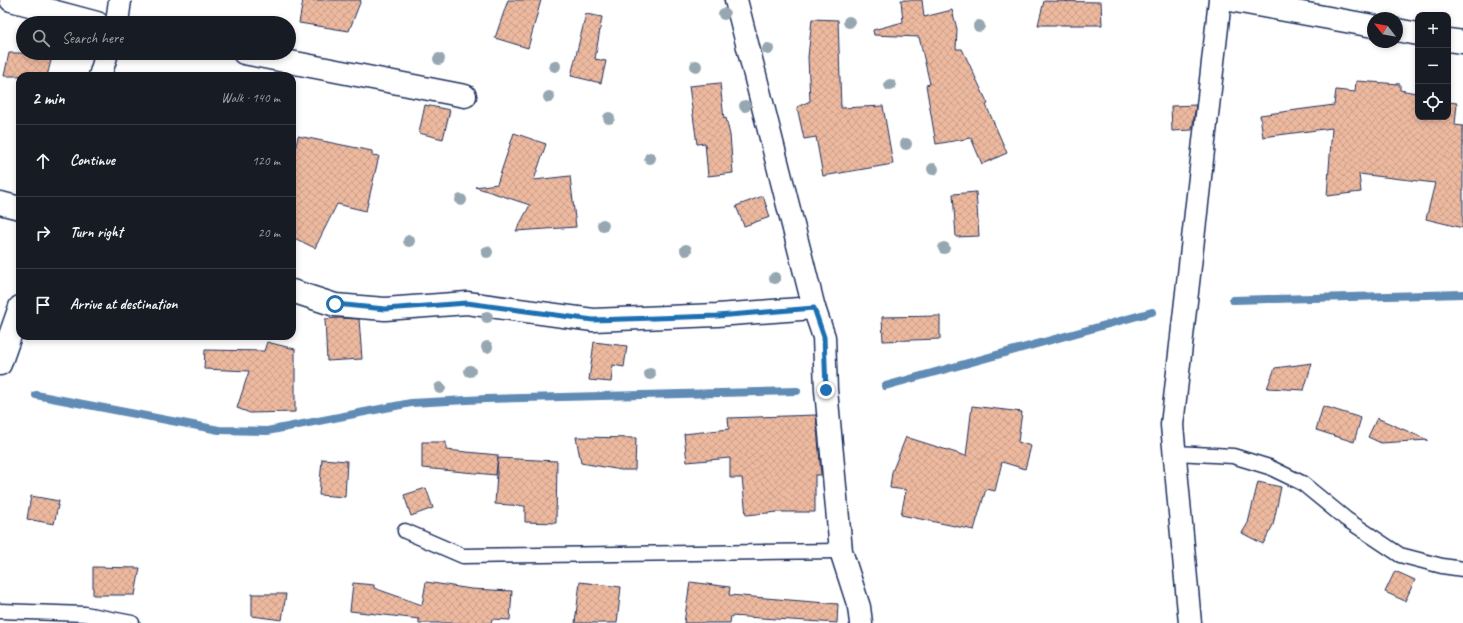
<!DOCTYPE html>
<meta charset="utf-8">
<style>
:root{--surface:#171b24;--page:#242831;--text:#f1f3f6;--muted:#9ea1a6;--line:#363941}
body{margin:0;font-family:Caveat,sans-serif;background:var(--page);color:var(--text)}
.controls{position:absolute;right:12px;top:12px;display:grid;overflow:hidden;border-radius:8px;box-shadow:0 2px 6px #0003}
.controls button{width:36px;height:36px;display:grid;place-items:center;padding:0;border:0;border-bottom:1px solid var(--line);background:var(--surface);color:var(--text);font:20px sans-serif}
.compass{position:absolute;left:1367px;top:12px;width:36px;height:36px;border-radius:50%;background:var(--surface);box-shadow:0 2px 6px #0003;rotate:301deg}
.stop{position:absolute;width:12px;height:12px;margin:-9px;border:3px solid #1f6fb2;border-radius:50%;background:#fff}
.stop.end{background:#1f6fb2;border-color:#fff;box-shadow:0 1px 4px #0008}
.list{margin:0;padding:0;list-style:none}
h2{display:flex;justify-content:space-between;align-items:center;height:52px;margin:0;padding:0 16px;font-size:17px}
h2 small{font-size:13px;font-weight:400;color:var(--muted)}
.list li{display:grid;grid-template-columns:26px 1fr auto;gap:12px;align-items:center;box-sizing:border-box;height:72px;padding:0 16px;border-top:1px solid var(--line)}
.list b{display:block;font-size:15px;white-space:nowrap}
.list em{font-size:13px;font-style:normal;color:var(--muted)}
.icon{flex:none;width:22px;height:22px;fill:none;stroke:currentColor;stroke-width:2;stroke-linecap:round;stroke-linejoin:round}
.map{position:relative;flex:none;width:1463px;height:623px;overflow:hidden}
.search{position:absolute;background:var(--surface);box-shadow:0 2px 6px #0003;left:16px;top:16px;width:280px;height:44px;display:flex;align-items:center;gap:10px;box-sizing:border-box;padding:0 14px;border-radius:22px;color:var(--muted);font-size:15px}
.panel{position:absolute;background:var(--surface);box-shadow:0 2px 6px #0003;left:16px;top:72px;width:280px;height:268px;border-radius:12px}
.map>svg:first-child{display:block}
.lines{fill:none;stroke-linecap:round;stroke-linejoin:round}
.stream{stroke:#618bb5;stroke-width:8}
.building{fill:url(#building-cross-hatch);stroke:#1b2f5e}
.lane-casing{stroke:#1b2f5e;stroke-width:17}
.street-casing{stroke:#1b2f5e;stroke-width:25}
.lane{stroke:#fff;stroke-width:14}
.street{stroke:#fff;stroke-width:22}
.tree{fill:#97a7b1}
.route{stroke:#1f6fb2;stroke-width:5}
</style>
<div class="map">
<svg width="1463" height="623" viewBox="0 0 1463 623">
<defs>
<pattern id="building-cross-hatch" width="8" height="8" patternUnits="userSpaceOnUse"><rect width="8" height="8" fill="#edb99f"/><path d="M0 0l8 8M0 8l8-8" fill="none" stroke="#cb9f8b"/></pattern>
</defs>
<rect width="100%" height="100%" fill="#fff"/>
<filter id="ink" filterUnits="userSpaceOnUse"><feTurbulence type="fractalNoise" baseFrequency=".025" numOctaves="2"/><feDisplacementMap in="SourceGraphic" scale="8" xChannelSelector="R" yChannelSelector="G"/><feConvolveMatrix kernelMatrix="1 2 1 2 8 2 1 2 1" color-interpolation-filters="sRGB"/></filter>
<g filter="url(#ink)">
<g class="lines">
<g class="stream">
<polyline points="1233,300 1463,294"/>
<polyline points="885,386 1152,312"/>
<polyline points="36,395 219,430 267,431 411,403 486,399 797,391"/>
</g>
</g>
<g class="building">
<polygon points="303,0 361,0 349,31 299,23"/>
<polygon points="508,0 541,0 528,48 495,38"/>
<polygon points="901,0 922,0 924,17 952,10 957,29 956,49 962,49 964,53 988,104 986,105 1007,153 982,164 971,138 936,144 926,85 930,84 919,37 874,35 873,30 903,22"/>
<polygon points="1044,1 1101,2 1102,25 1038,25"/>
<polygon points="586,14 602,17 595,59 606,61 601,83 571,76"/>
<polygon points="812,19 838,20 841,108 883,106 893,164 823,176 816,137 804,139 797,107 810,101 808,57"/>
<polygon points="9,53 53,53 47,76 4,76"/>
<polygon points="1356,81 1400,84 1400,90 1416,93 1418,117 1448,117 1448,102 1457,103 1455,125 1463,126 1463,228 1426,219 1435,183 1359,174 1361,192 1327,196 1332,128 1263,137 1260,115 1334,105 1336,90 1355,92"/>
<polygon points="720,83 724,119 726,118 730,135 733,173 708,176 705,143 697,144 689,86"/>
<polygon points="425,105 450,110 443,139 419,133"/>
<polygon points="1196,105 1192,130 1172,131 1171,106"/>
<polygon points="514,133 546,144 534,180 570,176 576,227 516,231 530,205 475,187 497,184"/>
<polygon points="298,136 372,151 372,155 379,156 366,211 337,204 315,248 292,237 292,165"/>
<polygon points="976,192 979,236 956,237 953,194"/>
<polygon points="763,196 770,217 744,226 736,206"/>
<polygon points="940,316 940,339 883,341 882,317"/>
<polygon points="339,318 359,319 362,359 327,361 325,319"/>
<polygon points="267,342 295,349 295,412 250,413 237,408 249,371 204,369 205,350 264,351"/>
<polygon points="594,342 627,346 624,367 613,365 611,382 589,380"/>
<polygon points="1312,363 1304,390 1267,388 1275,368"/>
<polygon points="972,406 1022,412 1018,442 1031,446 1025,469 1002,462 995,491 986,489 974,530 901,515 906,490 890,488 892,472 906,437 966,456"/>
<polygon points="1323,406 1361,418 1354,442 1316,430"/>
<polygon points="816,415 821,475 815,475 815,512 778,512 746,515 742,478 730,478 730,458 687,462 684,434 729,429 728,418"/>
<polygon points="1377,418 1428,440 1381,443 1368,437"/>
<polygon points="576,437 636,438 635,470 621,470 581,463"/>
<polygon points="422,442 446,442 446,450 498,455 496,475 422,468"/>
<polygon points="498,458 557,461 556,523 525,522 525,506 495,504"/>
<polygon points="322,459 347,461 345,497 319,495"/>
<polygon points="1258,482 1281,487 1273,525 1263,544 1242,533 1248,523"/>
<polygon points="426,488 433,508 411,516 404,495"/>
<polygon points="31,496 59,501 54,524 27,519"/>
<polygon points="93,567 140,568 135,595 93,595"/>
<polygon points="1395,571 1415,580 1405,601 1385,592"/>
<polygon points="426,582 471,589 512,591 510,620 492,619 491,623 419,623 419,619 350,611 353,583 374,585 374,588 422,605"/>
<polygon points="580,582 621,587 617,623 575,623"/>
<polygon points="690,582 730,587 729,595 838,604 837,623 731,616 730,623 684,623"/>
<polygon points="252,594 286,594 282,620 252,616"/>
</g>
<g class="lines">
<g class="lane-casing">
<g id="lane">
<polyline points="1175,453 1233,456 1269,467 1302,483 1346,519 1400,555 1442,566 1463,569"/>
<polyline points="405,531 463,556 841,551"/>
<polyline points="0,611 85,614 132,623"/>
</g>
</g>
<g class="street-casing">
<g id="street">
<polyline points="11,0 97,23"/>
<polyline points="736,0 814,308 824,337 826,390 841,551 859,607 861,623"/>
<polyline points="1230,0 1373,26"/>
<polyline points="117,23 120,0"/>
<polyline points="1397,30 1418,34"/>
<polyline points="1448,40 1463,42"/>
<polyline points="244,53 465,96"/>
<polyline points="100,76 107,53"/>
<polyline points="0,203 20,208"/>
<polyline points="292,291 335,305 385,309 467,303 593,320 717,315 814,308"/>
<polyline points="0,364 20,307"/>
<polyline points="1190,623 1172,425 1220,0"/>
</g>
</g>
<use href="#lane" class="lane"/>
<use href="#street" class="street"/>
</g>
<g class="tree">
<circle cx="724" cy="14" r="6"/>
<circle cx="849" cy="22" r="6"/>
<circle cx="979" cy="26" r="6"/>
<circle cx="768" cy="49" r="6"/>
<circle cx="439" cy="59" r="6"/>
<circle cx="555" cy="66" r="6"/>
<circle cx="696" cy="66" r="6"/>
<circle cx="890" cy="85" r="6"/>
<circle cx="549" cy="97" r="6"/>
<circle cx="745" cy="106" r="6"/>
<circle cx="609" cy="118" r="6"/>
<circle cx="906" cy="144" r="6"/>
<circle cx="650" cy="158" r="6"/>
<circle cx="933" cy="169" r="6"/>
<circle cx="461" cy="200" r="6"/>
<circle cx="603" cy="225" r="6"/>
<circle cx="409" cy="241" r="6"/>
<circle cx="944" cy="248" r="6"/>
<circle cx="686" cy="250" r="6"/>
<circle cx="487" cy="252" r="6"/>
<circle cx="775" cy="278" r="6"/>
<circle cx="487" cy="317" r="6"/>
<circle cx="487" cy="347" r="6"/>
<circle cx="470" cy="371" r="6"/>
<circle cx="650" cy="374" r="6"/>
<circle cx="440" cy="388" r="6"/>
</g>
</g>
<g class="lines" filter="url(#ink)">
<polyline class="route" points="335,304 385,309 467,303 593,320 717,316 814,308 824,337 826,390"/>
</g>
</svg>
<div class="controls">
<button>+</button>
<button>−</button>
<button><svg class="icon" aria-label="locate" viewBox="0 0 24 24"><circle cx="12" cy="12" r="6"/><path d="M12 2v4M12 18v4M2 12h4M18 12h4"/></svg></button>
</div>
<svg class="compass" viewBox="-18 -18 36 36"><path d="M0-13l5 13h-10z" fill="#e53935"/><path d="M0 13l5-13h-10z" fill="#9ea1a6"/></svg>
<div class="stop" style="left:335px;top:304px"></div>
<div class="stop end" style="left:826px;top:390px"></div>
<div class="search"><svg class="icon" aria-label="search" viewBox="0 0 24 24"><circle cx="10" cy="10" r="6"/><path d="M15 15l6 6"/></svg>Search here</div>
<section class="panel">
<h2>2 min<small>Walk · 140 m</small></h2>
<ul class="list">
<li><svg class="icon" aria-label="ahead" viewBox="0 0 24 24"><path d="M12 20V5M6 11l6-6 6 6"/></svg><div><b>Continue</b></div><em>120 m</em></li>
<li><svg class="icon" aria-label="right" viewBox="0 0 24 24"><path d="M7 20v-9h11M14 6l5 5-5 5"/></svg><div><b>Turn right</b></div><em>20 m</em></li>
<li><svg class="icon" aria-label="arrive" viewBox="0 0 24 24"><path d="M6 21V4h12l-3 4 3 4H6"/></svg><div><b>Arrive at destination</b></div></li>
</ul>
</section>
</div>
